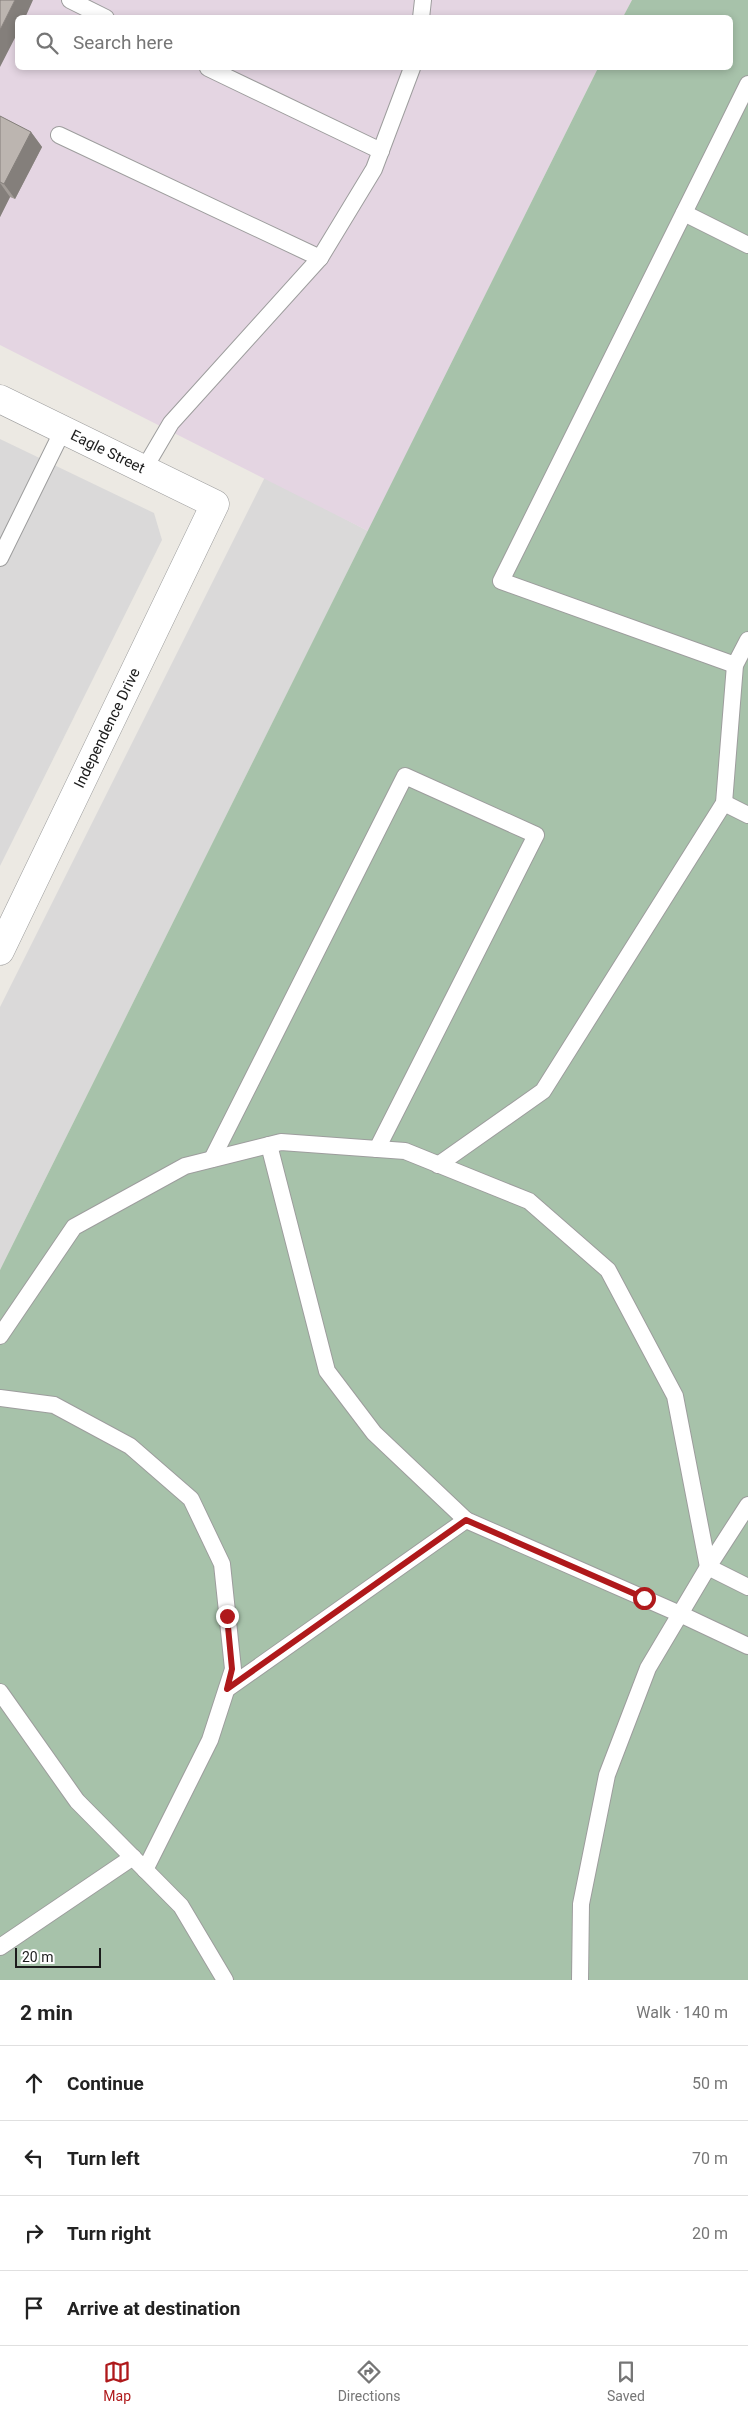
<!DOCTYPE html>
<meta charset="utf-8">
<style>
:root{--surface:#fff;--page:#f6f6f6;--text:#222;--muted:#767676;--line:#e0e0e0;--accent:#af191b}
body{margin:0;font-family:Roboto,sans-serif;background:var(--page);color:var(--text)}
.scale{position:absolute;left:15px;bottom:12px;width:86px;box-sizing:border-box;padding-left:5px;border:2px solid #1c1c1c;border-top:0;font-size:14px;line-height:18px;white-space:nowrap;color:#1c1c1c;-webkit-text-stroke:4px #fff;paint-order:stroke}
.stop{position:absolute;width:15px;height:15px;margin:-11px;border:4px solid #af191b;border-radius:50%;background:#fff}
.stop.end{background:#af191b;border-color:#fff;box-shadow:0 1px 5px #0008}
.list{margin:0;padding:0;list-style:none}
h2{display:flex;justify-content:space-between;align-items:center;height:65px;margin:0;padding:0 20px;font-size:21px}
h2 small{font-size:16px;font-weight:400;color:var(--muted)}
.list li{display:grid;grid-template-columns:32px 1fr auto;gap:15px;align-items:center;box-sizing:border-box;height:75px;padding:0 20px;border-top:1px solid var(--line)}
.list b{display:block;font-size:19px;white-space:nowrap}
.list em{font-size:16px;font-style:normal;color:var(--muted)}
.icon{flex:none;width:28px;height:28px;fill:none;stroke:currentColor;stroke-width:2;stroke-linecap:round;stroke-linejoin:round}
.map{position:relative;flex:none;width:748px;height:1980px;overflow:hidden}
.search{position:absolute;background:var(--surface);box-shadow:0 2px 8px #0003;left:15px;right:15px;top:15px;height:55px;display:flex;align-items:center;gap:12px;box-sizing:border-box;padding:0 18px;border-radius:8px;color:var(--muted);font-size:19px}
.sheet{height:365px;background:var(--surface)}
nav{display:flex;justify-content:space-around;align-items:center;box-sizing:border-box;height:70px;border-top:1px solid var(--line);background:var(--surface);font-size:14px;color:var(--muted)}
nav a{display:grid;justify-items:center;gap:2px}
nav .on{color:var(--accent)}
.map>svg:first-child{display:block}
.residential{fill:#dad9d9}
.industrial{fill:#e4d5e2}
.cemetery{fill:#a7c2aa}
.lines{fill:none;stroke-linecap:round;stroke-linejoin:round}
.service-casing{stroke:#9d9d9d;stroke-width:18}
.minor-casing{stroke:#9d9d9d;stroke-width:29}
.service{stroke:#fff;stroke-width:16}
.minor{stroke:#fff;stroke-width:28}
.wall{fill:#a29c97}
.shaded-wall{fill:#847f7b}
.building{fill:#bcb5b0;stroke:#847f7b}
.route{stroke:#af191b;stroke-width:6}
.labels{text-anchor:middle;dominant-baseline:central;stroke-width:4;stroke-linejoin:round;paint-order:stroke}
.street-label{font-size:15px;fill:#1c1c1c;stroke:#fff}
</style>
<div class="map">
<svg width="748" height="1980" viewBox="0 0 748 1980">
<rect width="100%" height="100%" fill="#ece9e3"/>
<g class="residential">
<polygon points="0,439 154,513 162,540 0,866"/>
<polygon points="265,477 368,531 0,1270 0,1007"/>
</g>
<polygon class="industrial" points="0,0 632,0 623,18 18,18 18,68 598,68 368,531 0,345"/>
<polygon class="cemetery" points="632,0 748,0 748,1980 0,1980 0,1270 598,68 730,68 730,18 623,17"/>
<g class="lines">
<g class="service-casing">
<g id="service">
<polyline points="70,0 106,18"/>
<polyline points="421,18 423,0"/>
<polyline points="208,68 381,151"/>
<polyline points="59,135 320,258"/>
<polyline points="684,213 748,245"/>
<polyline points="144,469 171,423 320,258 374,169 412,68"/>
<polyline points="0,558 63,430"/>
<polyline points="735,665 501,581 748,84"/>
<polyline points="724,803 748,815"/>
<polyline points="269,1145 327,1371 374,1433 466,1520 680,1614 748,1646"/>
<polyline points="212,1159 405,776 536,835 377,1149"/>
<polyline points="438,1165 543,1091 724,803 735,665 748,640"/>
<polyline points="0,1336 74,1227 185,1166 281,1142 405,1151 529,1201 608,1270 675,1396 708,1567 748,1587"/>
<polyline points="0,1398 54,1405 130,1446 191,1499 222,1564 233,1669 210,1740 145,1870"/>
<polyline points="227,1689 466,1520"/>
<polyline points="0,1692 77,1801 181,1906 225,1980"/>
<polyline points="0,1947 133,1857"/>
<polyline points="580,1980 581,1904 607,1775 648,1668 708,1567 748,1505"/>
</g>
</g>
<g class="minor-casing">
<g id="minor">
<path id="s1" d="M 0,399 L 215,504 L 0,951"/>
</g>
</g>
<use href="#service" class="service"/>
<use href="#minor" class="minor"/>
</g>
<polygon class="wall" points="0,116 31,132 42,147 15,199 10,197 0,217"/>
<g class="shaded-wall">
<polygon points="15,0 33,0 25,18 18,18 18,32 0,67 0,30"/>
<polygon points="31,132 42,147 15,199 4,184"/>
<polygon points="0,183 10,197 0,217"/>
</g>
<g class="building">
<polygon points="0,0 15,0 0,30"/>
<polygon points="0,116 31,132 4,184 0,182"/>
</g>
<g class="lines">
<polyline class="route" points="227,1616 232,1669 227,1689 466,1520 644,1598"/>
</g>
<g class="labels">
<g class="street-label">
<text stroke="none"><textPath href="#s1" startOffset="120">Eagle Street</textPath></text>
<text transform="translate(107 728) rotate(-64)">Independence Drive</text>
</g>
</g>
</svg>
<div class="scale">20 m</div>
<div class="stop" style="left:644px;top:1598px"></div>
<div class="stop end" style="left:227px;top:1616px"></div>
<div class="search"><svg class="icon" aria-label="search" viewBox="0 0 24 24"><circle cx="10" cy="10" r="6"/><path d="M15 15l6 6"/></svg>Search here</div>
</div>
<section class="sheet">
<h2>2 min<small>Walk · 140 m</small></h2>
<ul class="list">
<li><svg class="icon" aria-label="ahead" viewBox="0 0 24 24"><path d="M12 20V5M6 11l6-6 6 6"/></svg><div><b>Continue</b></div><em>50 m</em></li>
<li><svg class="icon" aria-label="left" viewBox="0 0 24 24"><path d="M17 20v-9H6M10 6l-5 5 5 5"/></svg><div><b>Turn left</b></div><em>70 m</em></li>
<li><svg class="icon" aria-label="right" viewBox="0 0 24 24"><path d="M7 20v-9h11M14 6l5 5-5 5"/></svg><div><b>Turn right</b></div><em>20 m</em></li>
<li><svg class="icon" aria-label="arrive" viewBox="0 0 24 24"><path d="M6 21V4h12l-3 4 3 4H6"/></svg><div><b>Arrive at destination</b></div></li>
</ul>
</section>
<nav>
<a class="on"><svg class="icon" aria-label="map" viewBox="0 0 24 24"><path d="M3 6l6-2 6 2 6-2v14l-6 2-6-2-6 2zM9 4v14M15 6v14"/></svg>Map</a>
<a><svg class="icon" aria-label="directions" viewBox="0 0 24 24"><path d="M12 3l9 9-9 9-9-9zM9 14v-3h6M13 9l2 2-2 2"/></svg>Directions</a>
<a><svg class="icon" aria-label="saved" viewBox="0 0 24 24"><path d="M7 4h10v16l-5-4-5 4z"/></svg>Saved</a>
</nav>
